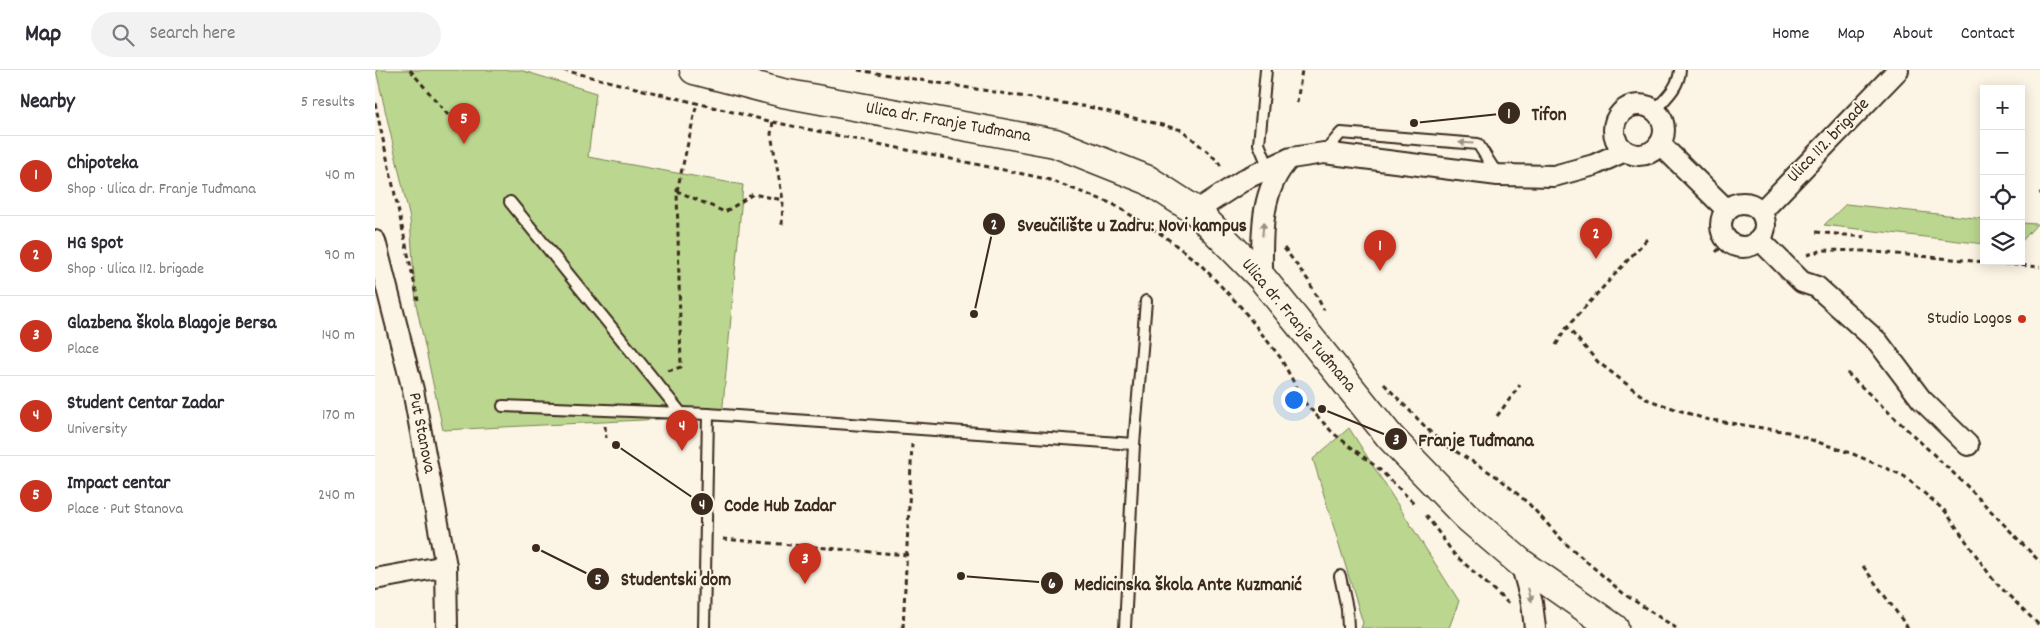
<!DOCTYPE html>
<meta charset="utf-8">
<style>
:root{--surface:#fff;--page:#f2f2f3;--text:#2b2b33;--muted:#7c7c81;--line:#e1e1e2;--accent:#c8321e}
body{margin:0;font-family:Dekko,sans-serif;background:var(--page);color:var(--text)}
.controls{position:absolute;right:15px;top:15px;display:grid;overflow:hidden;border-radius:0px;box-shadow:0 2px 12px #0003}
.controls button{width:45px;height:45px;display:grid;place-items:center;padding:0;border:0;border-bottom:1px solid var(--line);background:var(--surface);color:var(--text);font:25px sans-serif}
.you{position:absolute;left:918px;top:329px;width:18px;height:18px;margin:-12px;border:4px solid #fff;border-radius:50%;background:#1a73e8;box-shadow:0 0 0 8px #1a73e833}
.badge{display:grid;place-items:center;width:32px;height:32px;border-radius:50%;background:var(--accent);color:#fff;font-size:16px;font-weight:700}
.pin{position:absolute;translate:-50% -41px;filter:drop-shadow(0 1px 2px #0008)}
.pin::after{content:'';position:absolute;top:26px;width:18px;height:15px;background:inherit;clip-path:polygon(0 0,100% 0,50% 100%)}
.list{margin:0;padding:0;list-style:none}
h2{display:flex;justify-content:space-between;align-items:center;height:65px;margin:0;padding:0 20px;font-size:21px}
h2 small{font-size:16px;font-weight:400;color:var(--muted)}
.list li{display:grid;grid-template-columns:32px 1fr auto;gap:15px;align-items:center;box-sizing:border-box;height:80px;padding:0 20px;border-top:1px solid var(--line)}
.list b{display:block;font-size:19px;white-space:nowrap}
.list p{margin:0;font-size:16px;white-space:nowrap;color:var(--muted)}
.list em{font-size:16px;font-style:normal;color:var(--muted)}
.icon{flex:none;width:28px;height:28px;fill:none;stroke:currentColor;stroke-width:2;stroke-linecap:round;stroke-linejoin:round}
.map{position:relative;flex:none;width:1665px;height:558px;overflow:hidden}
header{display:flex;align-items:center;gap:30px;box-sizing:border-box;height:70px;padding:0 25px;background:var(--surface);border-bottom:1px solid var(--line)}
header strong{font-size:24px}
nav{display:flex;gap:28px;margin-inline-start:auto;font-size:18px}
.search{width:350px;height:45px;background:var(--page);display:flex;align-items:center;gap:12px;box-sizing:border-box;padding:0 18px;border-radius:28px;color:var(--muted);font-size:19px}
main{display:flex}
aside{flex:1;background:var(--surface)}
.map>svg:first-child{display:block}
.green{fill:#bbd78f;stroke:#7b8056}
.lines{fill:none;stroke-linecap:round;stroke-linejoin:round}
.lane-casing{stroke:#3b2a1e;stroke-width:14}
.street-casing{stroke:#3b2a1e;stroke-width:24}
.secondary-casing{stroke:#3b2a1e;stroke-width:31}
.path{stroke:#3b2a1e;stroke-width:3;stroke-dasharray:5 4;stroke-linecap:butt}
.lane{stroke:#fcf5e5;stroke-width:10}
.street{stroke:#fcf5e5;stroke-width:20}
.secondary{stroke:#fcf5e5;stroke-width:28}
.oneway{fill:#9c9082}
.poi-dot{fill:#c8321e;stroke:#fcf5e5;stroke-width:2}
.labels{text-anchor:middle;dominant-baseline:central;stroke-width:4;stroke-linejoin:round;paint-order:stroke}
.street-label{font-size:18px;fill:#3b2a1e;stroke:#fcf5e5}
.poi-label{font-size:18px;fill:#3b2a1e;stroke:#fcf5e5;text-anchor:end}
.leader{fill:none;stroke:#3b2a1e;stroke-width:2}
.callout-dot{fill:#3b2a1e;stroke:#fcf5e5;stroke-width:2}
.mark-label{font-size:15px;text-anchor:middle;font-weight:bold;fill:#fff}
.callout-label{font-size:19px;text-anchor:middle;font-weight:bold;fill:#3b2a1e;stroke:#fcf5e5;stroke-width:4;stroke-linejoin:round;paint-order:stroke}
</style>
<header>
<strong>Map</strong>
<div class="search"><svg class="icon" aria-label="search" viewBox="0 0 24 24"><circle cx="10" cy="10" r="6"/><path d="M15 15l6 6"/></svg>Search here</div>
<nav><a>Home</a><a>Map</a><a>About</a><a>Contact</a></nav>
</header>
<main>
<aside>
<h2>Nearby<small>5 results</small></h2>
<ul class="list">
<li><span class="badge">1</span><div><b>Chipoteka</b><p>Shop · Ulica dr. Franje Tuđmana</p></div><em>40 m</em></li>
<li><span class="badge">2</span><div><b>HG Spot</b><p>Shop · Ulica 112. brigade</p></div><em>90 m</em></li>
<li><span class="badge">3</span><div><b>Glazbena škola Blagoje Bersa</b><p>Place</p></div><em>140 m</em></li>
<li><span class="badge">4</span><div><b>Student Centar Zadar</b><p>University</p></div><em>170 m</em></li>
<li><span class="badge">5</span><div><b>Impact centar</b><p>Place · Put Stanova</p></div><em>240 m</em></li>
</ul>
</aside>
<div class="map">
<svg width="1665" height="558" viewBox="0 0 1665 558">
<rect width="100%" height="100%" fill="#fcf5e5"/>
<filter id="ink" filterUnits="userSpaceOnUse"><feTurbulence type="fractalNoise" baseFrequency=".02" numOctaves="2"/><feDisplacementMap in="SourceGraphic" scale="10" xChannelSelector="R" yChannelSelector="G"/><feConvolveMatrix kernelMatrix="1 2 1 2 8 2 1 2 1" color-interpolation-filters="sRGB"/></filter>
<g filter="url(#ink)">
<g class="green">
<polygon points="145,0 221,23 213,87 368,115 347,346 68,360 41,234 35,149 1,0"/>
<polygon points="1471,134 1609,149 1609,174 1449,155"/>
<polygon points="1646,153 1662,154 1646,172"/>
<polygon points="974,358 1084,531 1074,558 986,558 988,553 938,389"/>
</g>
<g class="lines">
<g class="lane-casing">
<g id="lane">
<polyline points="891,0 884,74 894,98"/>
<path d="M 1280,40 C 1291,28 1304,17 1305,0"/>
<polyline points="949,83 966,63 1103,74 1122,104"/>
<polyline points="135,132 306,343"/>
<polyline points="128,336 333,344"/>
<polyline points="965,506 972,539 973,558"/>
<polyline points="329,558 333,344 759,374"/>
<polyline points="750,558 759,374 771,231"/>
</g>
</g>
<g class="street-casing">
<g id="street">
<circle cx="1264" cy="60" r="25"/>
<polyline points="1285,74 1352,140"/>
<circle cx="1368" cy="155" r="22"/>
<polyline points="821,141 872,108 916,88 949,83 1123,105 1179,106 1219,95 1250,81"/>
<polyline points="1386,142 1523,0"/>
<polyline points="1385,170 1427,212 1442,217 1503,272 1546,329 1593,375"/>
<polyline points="0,171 38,320 71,496 72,558"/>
<path d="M 887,208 C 887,168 884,120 914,89"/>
<polyline points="1146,493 1157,533 1160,558"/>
<polyline points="0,509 71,496"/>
</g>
</g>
<g class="secondary-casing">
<polyline id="secondary" points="319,0 408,23 680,73 773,110 821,141 887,208 1015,367 1091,446 1146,493 1239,558"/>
</g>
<g class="path">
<polyline points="35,0 78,51"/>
<polyline points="188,0 398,52 672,109 738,134 789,166 825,194 865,236 905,287 930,333 958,363 1004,399 1041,435"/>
<polyline points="483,0 719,38 807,60 842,90 847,98"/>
<polyline points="0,33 43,230"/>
<polyline points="922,33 927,0"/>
<polyline points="398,52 396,64 408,130 407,155"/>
<polyline points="302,121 322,33"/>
<polyline points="1664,123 1665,123"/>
<polyline points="1441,162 1490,167"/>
<polyline points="1272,169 1192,257 1223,292 1271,329 1330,349 1413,362 1478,384 1529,406 1570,441 1619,511 1665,556"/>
<polyline points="909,178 933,210 949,240"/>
<polyline points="1341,182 1352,171"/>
<polyline points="1432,185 1448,180 1489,181 1665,197"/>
<polyline points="1181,275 1192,257"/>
<polyline points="293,301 306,297 302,121 350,142 378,124 408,130"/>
<polyline points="1472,303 1590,414 1665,492"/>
<polyline points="1009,314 1064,371 1124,408 1154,434 1189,472 1249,524 1301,558"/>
<polyline points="1122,346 1145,315"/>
<polyline points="230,356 231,368"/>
<polyline points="1051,445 1079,484 1133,533"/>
<polyline points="348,469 532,485"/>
<polyline points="1488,496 1533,558"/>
<polyline points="528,558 537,374"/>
</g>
<use href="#lane" class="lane"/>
<use href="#street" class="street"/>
<use href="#secondary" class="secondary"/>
</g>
<defs><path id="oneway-solid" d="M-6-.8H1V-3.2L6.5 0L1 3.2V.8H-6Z" transform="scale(1.25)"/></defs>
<g class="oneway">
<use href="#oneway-solid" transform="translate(1091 73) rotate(-176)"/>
<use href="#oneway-solid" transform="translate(888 159) rotate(-84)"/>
<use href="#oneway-solid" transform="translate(1155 525) rotate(75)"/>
</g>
</g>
<circle class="poi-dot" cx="1647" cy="249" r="5"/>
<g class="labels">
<g class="street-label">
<text transform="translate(573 53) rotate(10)">Ulica dr. Franje Tuđmana</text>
<text transform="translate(1454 71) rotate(-46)">Ulica 112. brigade</text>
<text transform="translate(923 256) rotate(50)">Ulica dr. Franje Tuđmana</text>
<text transform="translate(46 363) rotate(79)">Put Stanova</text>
</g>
<g class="poi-label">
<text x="1637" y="249">Studio Logos</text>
</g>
</g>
<path class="leader" d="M1039 53L1134 43M599 244L619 154M947 339L1021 369M241 375L327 434M161 478L223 509M586 506L677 513"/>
<g class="callout-dot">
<circle cx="1039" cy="53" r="5"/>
<circle cx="599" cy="244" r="5"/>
<circle cx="947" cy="339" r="5"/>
<circle cx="241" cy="375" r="5"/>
<circle cx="161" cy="478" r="5"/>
<circle cx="586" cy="506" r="5"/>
<circle cx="1134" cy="43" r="12"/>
<circle cx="619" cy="154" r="12"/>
<circle cx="1021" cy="369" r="12"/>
<circle cx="327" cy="434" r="12"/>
<circle cx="223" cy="509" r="12"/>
<circle cx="677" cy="513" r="12"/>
</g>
<g class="mark-label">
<text x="1134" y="48">1</text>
<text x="619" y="159">2</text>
<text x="1021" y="374">3</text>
<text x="327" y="439">4</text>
<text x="223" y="514">5</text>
<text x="677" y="518">6</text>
</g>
<g class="callout-label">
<text x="1174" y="50">Tifon</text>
<text x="757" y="161">Sveučilište u Zadru: Novi kampus</text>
<text x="1101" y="376">Franje Tuđmana</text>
<text x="405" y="441">Code Hub Zadar</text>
<text x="301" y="515">Studentski dom</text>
<text x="813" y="520">Medicinska škola Ante Kuzmanić</text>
</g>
</svg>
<div class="controls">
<button>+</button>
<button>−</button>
<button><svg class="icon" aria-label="locate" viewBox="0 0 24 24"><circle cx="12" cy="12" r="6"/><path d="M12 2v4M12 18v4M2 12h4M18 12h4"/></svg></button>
<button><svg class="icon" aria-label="layers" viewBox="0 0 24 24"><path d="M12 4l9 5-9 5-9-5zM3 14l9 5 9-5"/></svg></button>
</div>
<div class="you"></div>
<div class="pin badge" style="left:1005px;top:201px">1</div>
<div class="pin badge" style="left:1221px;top:189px">2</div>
<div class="pin badge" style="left:430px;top:514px">3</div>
<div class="pin badge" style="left:307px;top:381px">4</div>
<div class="pin badge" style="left:89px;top:74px">5</div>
</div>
</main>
